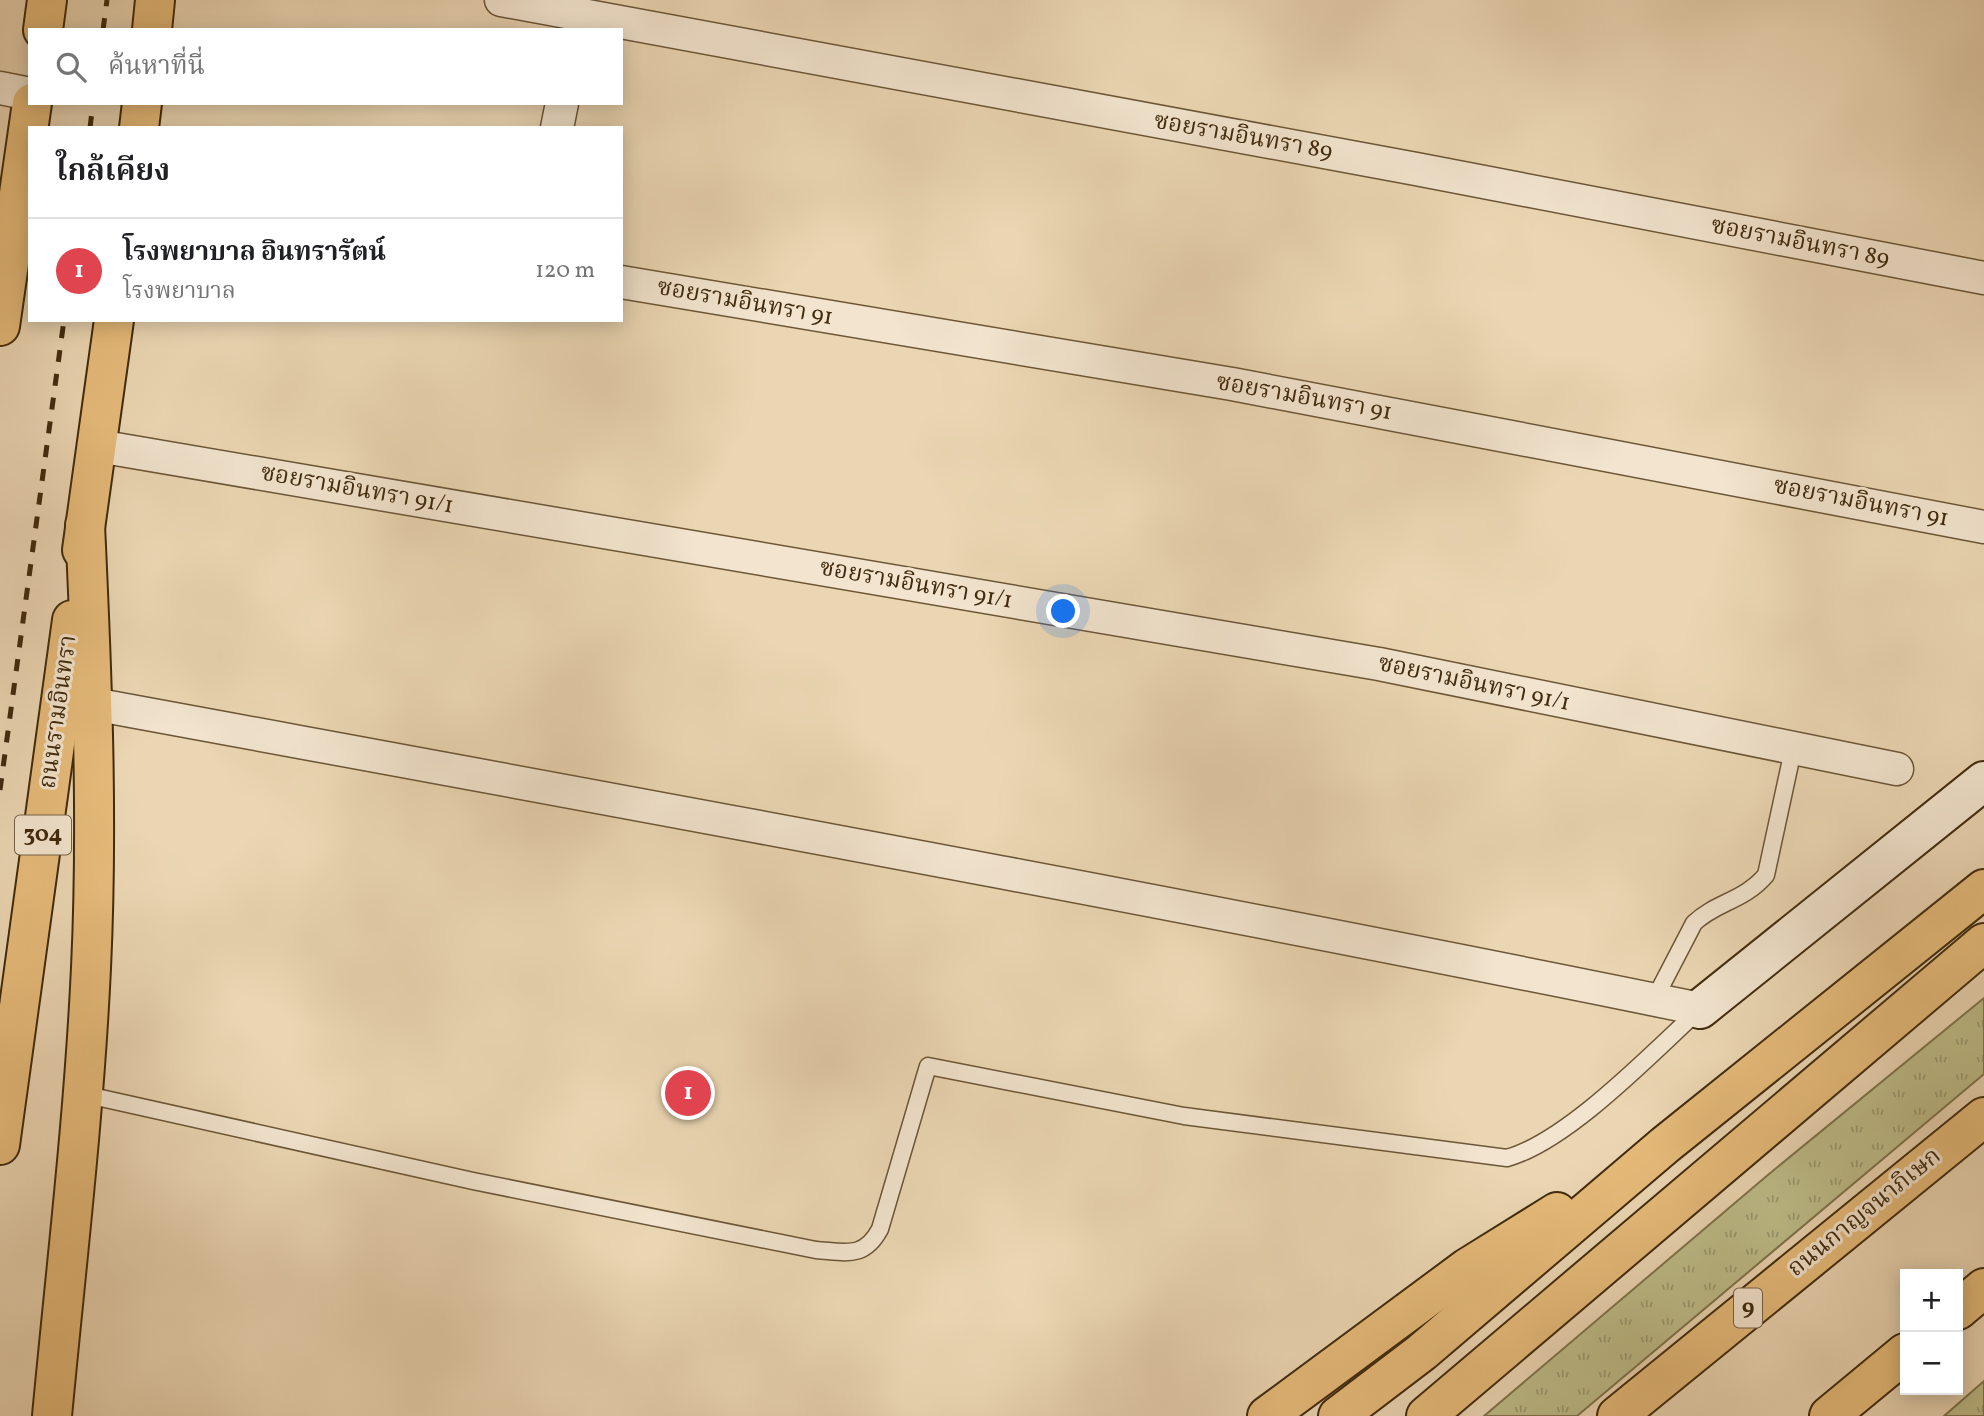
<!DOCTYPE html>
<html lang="th">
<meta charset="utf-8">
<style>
:root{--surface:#fff;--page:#f6f6f6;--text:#202124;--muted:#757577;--line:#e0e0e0;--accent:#8f2418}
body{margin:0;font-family:Vollkorn,"Noto Serif Thai",serif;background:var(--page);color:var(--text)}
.controls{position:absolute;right:21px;bottom:21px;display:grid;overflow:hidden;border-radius:0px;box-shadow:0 4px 18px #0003}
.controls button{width:63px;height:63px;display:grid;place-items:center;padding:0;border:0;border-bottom:2px solid var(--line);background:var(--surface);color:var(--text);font:35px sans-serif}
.you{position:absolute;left:1064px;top:612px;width:24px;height:24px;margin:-18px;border:5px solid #fff;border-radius:50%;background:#1a73e8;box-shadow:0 0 0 10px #1a73e833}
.badge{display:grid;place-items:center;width:46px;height:46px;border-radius:50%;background:var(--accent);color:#fff;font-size:23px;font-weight:700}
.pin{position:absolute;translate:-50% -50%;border:4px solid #fff;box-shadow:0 2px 7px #0006}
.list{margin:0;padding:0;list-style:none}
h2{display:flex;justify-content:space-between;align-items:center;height:91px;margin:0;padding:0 28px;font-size:30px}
h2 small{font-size:23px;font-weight:400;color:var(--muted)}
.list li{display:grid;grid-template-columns:46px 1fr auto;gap:21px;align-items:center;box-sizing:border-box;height:105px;padding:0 28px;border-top:2px solid var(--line)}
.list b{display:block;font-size:26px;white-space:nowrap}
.list p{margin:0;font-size:23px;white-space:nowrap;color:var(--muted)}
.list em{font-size:23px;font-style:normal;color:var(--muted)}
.icon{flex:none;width:38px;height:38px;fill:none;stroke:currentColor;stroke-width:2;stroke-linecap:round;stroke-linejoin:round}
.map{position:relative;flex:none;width:1984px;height:1416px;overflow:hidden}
.search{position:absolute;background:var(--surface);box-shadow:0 4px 18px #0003;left:28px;top:28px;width:595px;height:77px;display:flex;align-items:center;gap:18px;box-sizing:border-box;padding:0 24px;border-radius:0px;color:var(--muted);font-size:26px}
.panel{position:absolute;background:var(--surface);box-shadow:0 4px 18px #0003;left:28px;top:126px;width:595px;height:196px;border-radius:0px}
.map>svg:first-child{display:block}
.grass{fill:url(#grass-tufts);stroke:#7f744c;stroke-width:2}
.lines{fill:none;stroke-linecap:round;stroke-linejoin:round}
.lane-casing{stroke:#6c5637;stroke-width:19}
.street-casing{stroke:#6c5637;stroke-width:35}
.secondary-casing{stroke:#412b0e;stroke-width:42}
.primary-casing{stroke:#412b0e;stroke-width:42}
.highway-casing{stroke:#412b0e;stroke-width:42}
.lane{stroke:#f2e4ce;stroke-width:16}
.street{stroke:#f2e4ce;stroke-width:32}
.secondary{stroke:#f2e4ce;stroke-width:38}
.primary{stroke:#e6bb7a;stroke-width:38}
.highway{stroke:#e6bb7a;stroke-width:38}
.rail{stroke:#412b0e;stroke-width:5;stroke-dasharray:12 12;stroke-linecap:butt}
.labels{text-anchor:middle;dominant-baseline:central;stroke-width:6;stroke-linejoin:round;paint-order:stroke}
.shield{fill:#f2e4ce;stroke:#766248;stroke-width:2}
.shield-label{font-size:23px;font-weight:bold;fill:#412b0e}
.street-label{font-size:24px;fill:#412b0e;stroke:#f2e4ce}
</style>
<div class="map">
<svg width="1984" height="1416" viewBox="0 0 1984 1416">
<defs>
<pattern id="grass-tufts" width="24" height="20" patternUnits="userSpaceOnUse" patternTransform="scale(1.75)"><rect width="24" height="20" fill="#bdbc89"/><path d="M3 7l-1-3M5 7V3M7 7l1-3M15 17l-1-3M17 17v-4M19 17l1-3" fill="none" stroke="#9b996e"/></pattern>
</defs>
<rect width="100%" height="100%" fill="#ebd6b3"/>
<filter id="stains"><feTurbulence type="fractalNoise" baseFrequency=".00286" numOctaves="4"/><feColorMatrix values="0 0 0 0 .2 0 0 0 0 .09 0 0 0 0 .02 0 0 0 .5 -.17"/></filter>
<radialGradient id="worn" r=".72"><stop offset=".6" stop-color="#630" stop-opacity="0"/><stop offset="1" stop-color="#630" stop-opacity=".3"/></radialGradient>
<g class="grass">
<polygon points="1984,998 1984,1074 1577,1416 1484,1416 1769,1174"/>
<polygon points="1984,1381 1984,1416 1944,1416"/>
</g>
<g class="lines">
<g class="lane-casing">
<g id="lane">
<path d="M 1654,1000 L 1694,923 C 1716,902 1744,901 1766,875 L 1793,750"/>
<path d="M 83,1094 L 473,1181 L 816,1250 C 846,1252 864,1259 880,1229 L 928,1066 L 1184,1116 L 1507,1158 C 1568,1141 1651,1054 1700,1009"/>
</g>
</g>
<g class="street-casing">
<g id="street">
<polyline points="501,0 1416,169 1984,278"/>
<polyline points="0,88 30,94"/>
<polyline points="557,128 562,103"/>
<polyline points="621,282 1232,384 1984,527"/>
<polyline points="98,446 1379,664 1897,769"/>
<path d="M 93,704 C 630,803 1166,900 1700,1009"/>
</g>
</g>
<g class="secondary-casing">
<polyline id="secondary" points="1700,1009 1984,781"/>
</g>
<g class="primary-casing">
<g id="primary">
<polyline points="43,30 47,0"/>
<polyline points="152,30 155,0"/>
<polyline points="139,128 142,103"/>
<polyline points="0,326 32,103"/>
<polyline points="82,550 114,320"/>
<polyline points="0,1145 72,620"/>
<path d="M 52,1416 C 66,1267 84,1118 91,968 C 98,820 92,673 85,525"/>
</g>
</g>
<g class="highway-casing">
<g id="highway">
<polyline points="1958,1310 1984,1288"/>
<polyline points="1267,1416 1467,1268 1557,1212"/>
<polyline points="1338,1416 1422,1352 1665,1145 1984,889"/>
<polyline points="1426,1416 1984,943"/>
<polyline points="1617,1416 1984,1117"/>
<polyline points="1829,1416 1905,1353"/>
</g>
</g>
<use href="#lane" class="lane"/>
<use href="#street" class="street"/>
<use href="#secondary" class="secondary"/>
<use href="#primary" class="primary"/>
<use href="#highway" class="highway"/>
<g class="rail">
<polyline points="103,30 107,0"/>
<polyline points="90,128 93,103"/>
<polyline points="0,790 64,320"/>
</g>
</g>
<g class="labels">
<g class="shield">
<rect x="15" y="815.5" width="56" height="39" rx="5"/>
<rect x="1734" y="1288.5" width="28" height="39" rx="5"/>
</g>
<g class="shield-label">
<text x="43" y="835">304</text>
<text x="1748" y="1308">9</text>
</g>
<g class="street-label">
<text transform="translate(1243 137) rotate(10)">ซอยรามอินทรา 89</text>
<text transform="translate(1800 243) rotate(11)">ซอยรามอินทรา 89</text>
<text transform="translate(745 303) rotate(10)">ซอยรามอินทรา 91</text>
<text transform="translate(1304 398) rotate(10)">ซอยรามอินทรา 91</text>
<text transform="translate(357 490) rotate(10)">ซอยรามอินทรา 91/1</text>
<text transform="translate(1861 503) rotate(11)">ซอยรามอินทรา 91</text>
<text transform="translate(916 585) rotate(10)">ซอยรามอินทรา 91/1</text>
<text transform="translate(1474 684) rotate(12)">ซอยรามอินทรา 91/1</text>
<text transform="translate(59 712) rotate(-82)">ถนนรามอินทรา</text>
<text transform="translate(1865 1213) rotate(-39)">ถนนกาญจนาภิเษก</text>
</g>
</g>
<rect width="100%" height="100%" filter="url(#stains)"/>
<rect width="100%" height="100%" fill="url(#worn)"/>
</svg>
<div class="controls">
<button>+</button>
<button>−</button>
</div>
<div class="you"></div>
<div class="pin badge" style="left:688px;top:1093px;background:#e0444e">1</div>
<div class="search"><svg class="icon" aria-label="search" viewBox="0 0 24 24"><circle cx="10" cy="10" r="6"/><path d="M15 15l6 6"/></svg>ค้นหาที่นี่</div>
<section class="panel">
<h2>ใกล้เคียง<small></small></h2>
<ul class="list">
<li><span class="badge" style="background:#e0444e">1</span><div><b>โรงพยาบาล อินทรารัตน์</b><p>โรงพยาบาล</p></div><em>120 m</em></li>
</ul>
</section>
</div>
